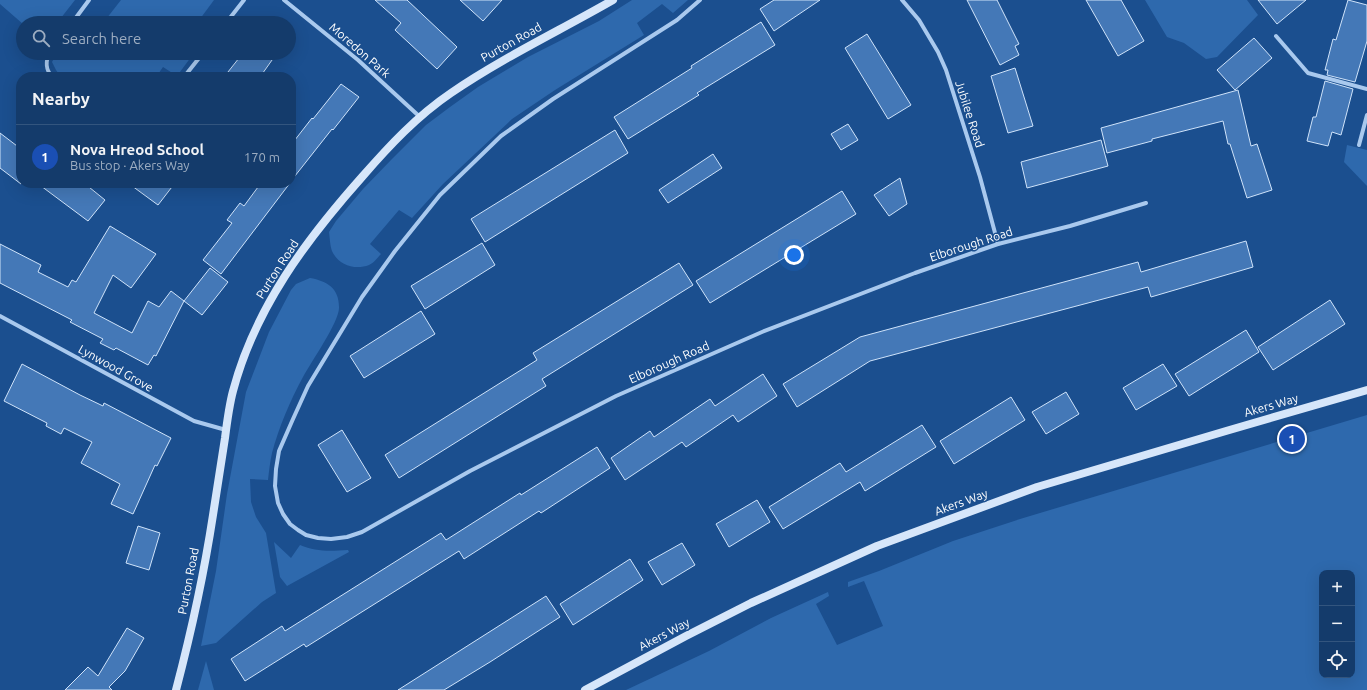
<!DOCTYPE html>
<meta charset="utf-8">
<style>
:root{--surface:#143b6b;--page:#214673;--text:#f1f3f6;--muted:#9dadc1;--line:#33557e;--accent:#ffd166}
body{margin:0;font-family:Ubuntu,sans-serif;background:var(--page);color:var(--text)}
.controls{position:absolute;right:12px;bottom:12px;display:grid;overflow:hidden;border-radius:8px;box-shadow:0 4px 16px #0002}
.controls button{width:36px;height:36px;display:grid;place-items:center;padding:0;border:0;border-bottom:1px solid var(--line);background:var(--surface);color:var(--text);font:20px sans-serif}
.you{position:absolute;left:794px;top:255px;width:14px;height:14px;margin:-10px;border:3px solid #fff;border-radius:50%;background:#1a73e8;box-shadow:0 0 0 6px #1a73e833}
.badge{display:grid;place-items:center;width:26px;height:26px;border-radius:50%;background:var(--accent);color:#fff;font-size:13px;font-weight:700}
.pin{position:absolute;translate:-50% -50%;border:2px solid #fff;box-shadow:0 1px 4px #0006}
.list{margin:0;padding:0;list-style:none}
h2{display:flex;justify-content:space-between;align-items:center;height:52px;margin:0;padding:0 16px;font-size:17px}
h2 small{font-size:13px;font-weight:400;color:var(--muted)}
.list li{display:grid;grid-template-columns:26px 1fr auto;gap:12px;align-items:center;box-sizing:border-box;height:64px;padding:0 16px;border-top:1px solid var(--line)}
.list b{display:block;font-size:15px;white-space:nowrap}
.list p{margin:0;font-size:13px;white-space:nowrap;color:var(--muted)}
.list em{font-size:13px;font-style:normal;color:var(--muted)}
.icon{flex:none;width:22px;height:22px;fill:none;stroke:currentColor;stroke-width:2;stroke-linecap:round;stroke-linejoin:round}
.map{position:relative;flex:none;width:1367px;height:690px;overflow:hidden}
.search{position:absolute;background:var(--surface);box-shadow:0 4px 16px #0002;left:16px;top:16px;width:280px;height:44px;display:flex;align-items:center;gap:10px;box-sizing:border-box;padding:0 14px;border-radius:22px;color:var(--muted);font-size:15px}
.panel{position:absolute;background:var(--surface);box-shadow:0 4px 16px #0002;left:16px;top:72px;width:280px;height:116px;border-radius:16px}
.map>svg:first-child{display:block}
.green{fill:#2e69ad;fill-rule:evenodd}
.building{fill:#4478b7;stroke:#cfe3fa}
.lines{fill:none;stroke-linecap:round;stroke-linejoin:round}
.street{stroke:#a9c9ee;stroke-width:4}
.secondary{stroke:#d6e6fa;stroke-width:8}
.labels{text-anchor:middle;dominant-baseline:central;stroke-width:3;stroke-linejoin:round;paint-order:stroke}
.street-label{font-size:12px;fill:#fff;stroke:#1b4f8f}
</style>
<div class="map">
<svg width="1367" height="690" viewBox="0 0 1367 690">
<rect width="100%" height="100%" fill="#1b4f8f"/>
<g class="green">
<polygon points="0,0 75,0 57,23 23,23 23,24 0,4"/>
<polygon points="121,0 214,0 197,23 103,23"/>
<path d="M 632,0 L 688,0 L 673,13 L 662,4 L 637,23 L 644,35 L 555,90 L 512,119 L 443,184 L 412,218 L 399,210 L 370,244 L 381,254 C 377,258 374,263 369,265 C 356,270 340,266 333,253 C 330,248 330,239 329,232 L 336,221 L 363,189 L 391,160 L 426,125 L 450,107 L 478,87 L 528,57 L 599,21 Z"/>
<polygon points="1145,0 1247,0 1258,15 1217,57 1206,59 1184,43 1167,37"/>
<polygon points="57,53 194,53 177,76 163,67 156,77 61,77 56,70 52,62"/>
<polygon points="1347,145 1367,150 1367,186 1344,162"/>
<path d="M 310,278 C 327,281 339,288 339,307 C 340,321 311,362 303,377 C 290,401 279,427 272,453 C 270,462 269,471 268,480 L 250,479 L 251,502 L 256,517 L 266,533 L 276,593 L 262,602 L 216,643 L 201,646 L 216,571 L 227,494 L 246,392 L 269,332 L 291,290 L 296,284 Z"/>
<path d="M 1367,415 L 1367,690 L 626,690 L 709,651 L 771,618 L 828,592 L 829,596 L 816,604 L 837,645 L 883,626 L 864,581 L 848,587 L 848,582 L 879,571 L 953,541 L 1020,519 ZM 1322,573 L 1352,573 L 1352,675 L 1322,675 Z"/>
<path d="M 274,542 L 291,558 L 300,545 C 316,552 330,551 348,550 L 349,552 L 287,586 L 280,577 Z"/>
<polygon points="206,661 214,690 198,690"/>
</g>
<g class="building">
<polygon points="375,0 407,0 457,47 437,69 395,30 401,23"/>
<polygon points="460,0 502,0 483,21"/>
<polygon points="774,0 820,0 774,31 760,9"/>
<polygon points="967,0 997,0 1019,44 1015,46 1019,55 1000,65"/>
<polygon points="1086,0 1121,0 1144,41 1118,56"/>
<polygon points="1258,0 1306,0 1277,24"/>
<polygon points="1348,0 1367,5 1367,41 1355,82 1327,75 1328,70 1325,70 1333,39 1336,40"/>
<polygon points="761,22 775,45 697,93 699,95 628,139 614,117 692,68 691,66"/>
<polygon points="867,34 911,105 888,119 845,48"/>
<polygon points="1254,38 1272,58 1235,90 1217,70"/>
<polygon points="243,53 277,53 260,77 224,77"/>
<polygon points="1015,68 1033,126 1008,133 991,76"/>
<polygon points="1325,81 1353,89 1341,135 1332,132 1328,146 1307,141 1313,117 1316,117"/>
<polygon points="341,84 359,97 333,130 332,129 291,181 291,145 312,118 313,119"/>
<polygon points="1238,90 1251,146 1257,144 1272,190 1247,198 1230,144 1228,144 1223,121 1152,139 1152,141 1107,153 1101,128"/>
<polygon points="848,124 858,140 841,150 831,134"/>
<polygon points="615,130 628,153 485,242 471,219"/>
<polygon points="0,133 21,149 21,184 0,168"/>
<polygon points="1101,140 1108,166 1027,188 1021,162"/>
<polygon points="713,154 722,168 668,203 659,190"/>
<polygon points="900,178 907,204 889,216 874,195"/>
<polygon points="37,183 84,183 105,200 88,221"/>
<polygon points="128,183 175,183 158,205"/>
<polygon points="261,183 290,183 221,274 203,260 232,223 227,220 240,203 244,206"/>
<polygon points="842,191 856,214 710,303 696,281"/>
<polygon points="110,226 156,254 131,288 113,275 94,313 132,333 148,301 159,307 171,291 184,301 156,356 154,355 148,365 116,348 114,350 100,343 103,339 70,322 72,320 0,283 0,244 41,265 38,272 68,287 72,280 76,282"/>
<polygon points="1246,241 1253,267 1151,297 1148,287 870,361 797,407 783,384 860,337 1138,262 1141,272"/>
<polygon points="482,243 495,265 425,309 411,286"/>
<polygon points="679,263 693,285 542,379 546,386 399,478 385,455 537,360 533,353"/>
<polygon points="210,268 228,282 202,315 184,301"/>
<polygon points="1330,300 1345,324 1273,370 1258,347"/>
<polygon points="421,311 435,334 364,378 350,356"/>
<polygon points="1246,330 1259,352 1189,396 1175,374"/>
<polygon points="22,364 80,395 103,406 104,403 171,438 157,466 155,465 133,514 111,504 120,484 81,463 92,442 64,428 61,434 46,426 47,423 4,401"/>
<polygon points="1163,364 1177,386 1136,410 1123,388"/>
<polygon points="763,374 777,396 738,422 733,415 686,447 682,442 625,480 611,458 650,431 654,437 710,399 715,406"/>
<polygon points="1066,392 1079,414 1046,434 1032,412"/>
<polygon points="1011,397 1025,420 954,464 940,441"/>
<polygon points="922,425 936,447 865,491 860,482 783,529 769,507 840,463 846,472"/>
<polygon points="342,430 371,478 347,492 318,445"/>
<polygon points="597,447 610,468 541,513 539,511 464,559 459,551 306,647 304,644 245,681 231,659 282,626 285,631 441,533 446,540 520,493 521,495"/>
<polygon points="757,500 770,522 729,547 716,524"/>
<polygon points="138,526 160,533 149,570 126,563"/>
<polygon points="682,543 695,565 662,585 648,562"/>
<polygon points="630,559 643,580 573,625 560,604"/>
<polygon points="546,596 560,617 490,662 444,690 398,690"/>
<polygon points="127,628 144,638 125,671 109,687 112,690 65,690 88,667 98,676"/>
</g>
<g class="lines">
<g class="street">
<polyline points="284,0 358,60 420,117"/>
<polyline points="700,0 677,20 553,99 501,136 440,195 395,251 362,297 308,386 293,419 279,451 276,469 275,486 278,503 283,514 290,524 298,530 306,535 318,538 331,539 347,537 362,532 470,471 616,396 762,332 915,273 998,244 1070,226 1146,203"/>
<polyline points="902,0 919,20 938,52 946,70 980,177 998,244"/>
<polyline points="72,23 89,0"/>
<polyline points="226,23 244,0"/>
<polyline points="1276,36 1308,73 1367,89"/>
<path d="M 50,53 C 45,61 46,70 52,77"/>
<polyline points="184,77 203,53"/>
<polyline points="1359,145 1367,115"/>
<polyline points="0,316 194,421 226,430"/>
</g>
<g class="secondary">
<path d="M 176,690 C 191,633 204,574 213,515 C 217,490 221,464 225,438 C 227,422 229,406 233,391 C 255,308 306,240 362,177 C 389,146 417,116 451,93 C 502,58 559,31 613,0"/>
<polyline points="585,690 686,636 751,603 877,546 1037,487 1226,431 1367,390"/>
</g>
</g>
<g class="labels">
<g class="street-label">
<text transform="translate(511 42) rotate(-29)">Purton Road</text>
<text transform="translate(360 50) rotate(41)">Moredon Park</text>
<text transform="translate(970 114) rotate(72)">Jubilee Road</text>
<text transform="translate(971 244) rotate(-18)">Elborough Road</text>
<text transform="translate(277 269) rotate(-57)">Purton Road</text>
<text transform="translate(669 362) rotate(-24)">Elborough Road</text>
<text transform="translate(116 368) rotate(29)">Lynwood Grove</text>
<text transform="translate(1271 405) rotate(-16)">Akers Way</text>
<text transform="translate(961 502) rotate(-20)">Akers Way</text>
<text transform="translate(188 581) rotate(-79)">Purton Road</text>
<text transform="translate(664 634) rotate(-28)">Akers Way</text>
</g>
</g>
</svg>
<div class="controls">
<button>+</button>
<button>−</button>
<button><svg class="icon" aria-label="locate" viewBox="0 0 24 24"><circle cx="12" cy="12" r="6"/><path d="M12 2v4M12 18v4M2 12h4M18 12h4"/></svg></button>
</div>
<div class="you"></div>
<div class="pin badge" style="left:1292px;top:439px;background:#1a4fb4">1</div>
<div class="search"><svg class="icon" aria-label="search" viewBox="0 0 24 24"><circle cx="10" cy="10" r="6"/><path d="M15 15l6 6"/></svg>Search here</div>
<section class="panel">
<h2>Nearby<small></small></h2>
<ul class="list">
<li><span class="badge" style="background:#1a4fb4">1</span><div><b>Nova Hreod School</b><p>Bus stop · Akers Way</p></div><em>170 m</em></li>
</ul>
</section>
</div>
